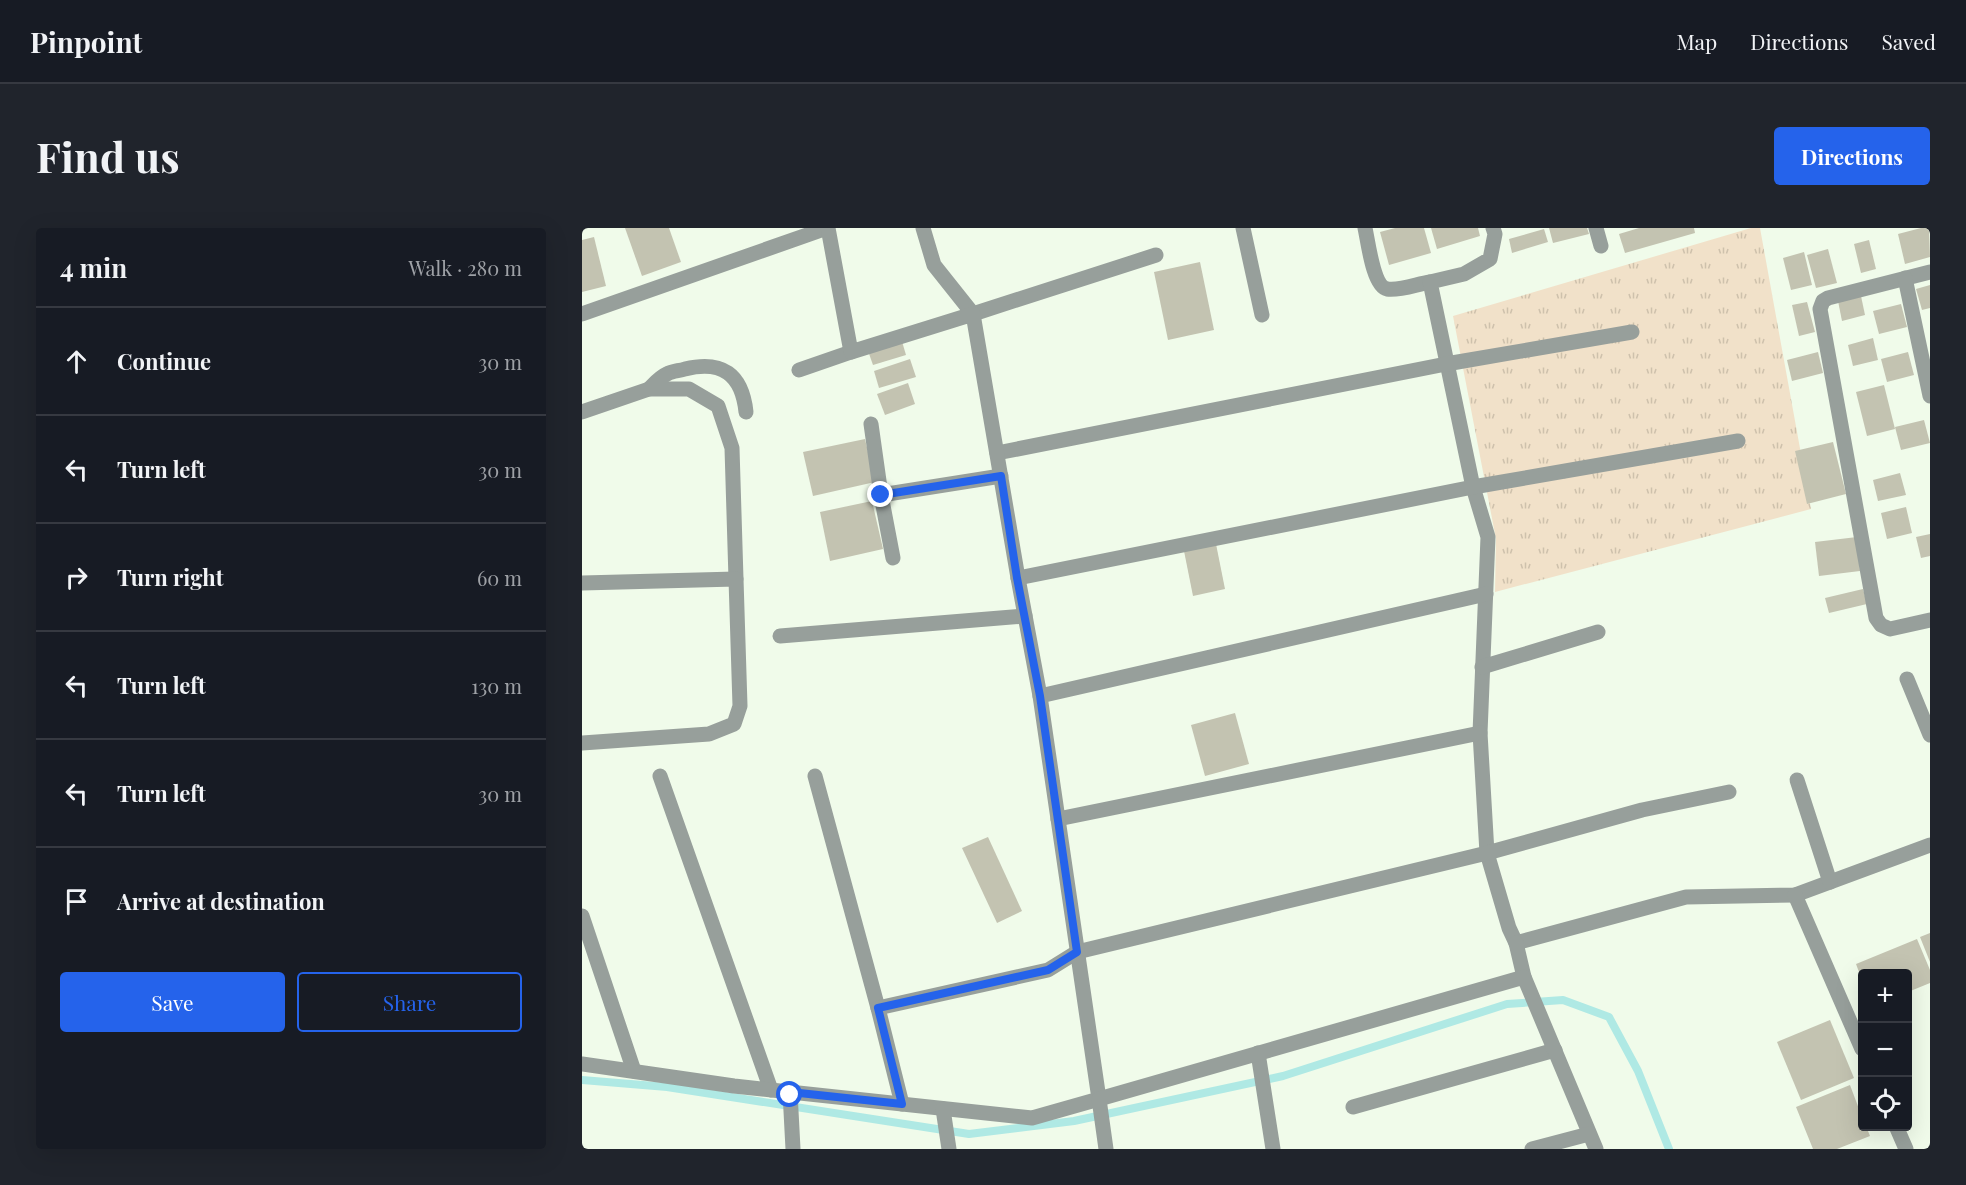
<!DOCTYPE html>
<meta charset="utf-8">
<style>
:root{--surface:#171b24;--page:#20242c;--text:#f1f3f6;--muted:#9ea1a6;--line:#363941;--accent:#2563eb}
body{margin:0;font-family:"Playfair Display",serif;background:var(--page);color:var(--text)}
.controls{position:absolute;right:18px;bottom:18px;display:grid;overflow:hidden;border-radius:6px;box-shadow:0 6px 24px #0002}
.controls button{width:54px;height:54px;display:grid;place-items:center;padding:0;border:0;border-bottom:2px solid var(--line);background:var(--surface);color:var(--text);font:30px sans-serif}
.stop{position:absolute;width:18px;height:18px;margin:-14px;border:4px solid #2563eb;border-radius:50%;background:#fff}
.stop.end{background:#2563eb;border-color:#fff;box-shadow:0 2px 6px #0008}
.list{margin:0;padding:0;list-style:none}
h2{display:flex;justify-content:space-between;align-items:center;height:78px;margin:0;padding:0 24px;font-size:26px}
h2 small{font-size:20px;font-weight:400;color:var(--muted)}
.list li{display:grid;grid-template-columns:39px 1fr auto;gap:18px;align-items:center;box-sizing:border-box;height:108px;padding:0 24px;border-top:2px solid var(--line)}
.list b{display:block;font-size:22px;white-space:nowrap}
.list em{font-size:20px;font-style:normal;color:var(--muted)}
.actions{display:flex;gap:12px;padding:18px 24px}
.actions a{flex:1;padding:14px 0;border:2px solid var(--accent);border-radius:6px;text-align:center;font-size:21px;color:var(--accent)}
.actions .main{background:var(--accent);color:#fff}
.icon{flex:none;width:33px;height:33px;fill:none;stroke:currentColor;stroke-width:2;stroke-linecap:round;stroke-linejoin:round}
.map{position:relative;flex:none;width:1348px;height:921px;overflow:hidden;border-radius:6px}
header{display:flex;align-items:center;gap:36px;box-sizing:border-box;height:84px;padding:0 30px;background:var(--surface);border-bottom:2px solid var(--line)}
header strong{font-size:28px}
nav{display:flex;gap:33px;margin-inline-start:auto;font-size:21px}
.intro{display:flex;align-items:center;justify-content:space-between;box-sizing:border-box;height:144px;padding:0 36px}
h1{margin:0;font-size:42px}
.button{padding:15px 27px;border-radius:6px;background:var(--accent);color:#fff;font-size:21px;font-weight:700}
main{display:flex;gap:36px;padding:0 36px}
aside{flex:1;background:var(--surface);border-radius:6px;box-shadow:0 6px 24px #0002}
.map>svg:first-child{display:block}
.grass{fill:url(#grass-tufts)}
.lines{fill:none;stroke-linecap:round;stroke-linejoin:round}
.stream{stroke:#afe9e4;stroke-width:8}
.building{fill:#c3c3b1}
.street{stroke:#979f9b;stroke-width:15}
.route{stroke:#2563eb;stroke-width:8}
</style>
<header>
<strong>Pinpoint</strong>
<nav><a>Map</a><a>Directions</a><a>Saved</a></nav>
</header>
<div class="intro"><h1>Find us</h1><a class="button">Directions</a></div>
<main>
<aside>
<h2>4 min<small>Walk · 280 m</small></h2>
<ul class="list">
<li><svg class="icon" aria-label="ahead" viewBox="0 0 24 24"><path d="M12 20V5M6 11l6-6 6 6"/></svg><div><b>Continue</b></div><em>30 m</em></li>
<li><svg class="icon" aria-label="left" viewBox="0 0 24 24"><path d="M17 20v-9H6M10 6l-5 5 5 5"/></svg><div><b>Turn left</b></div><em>30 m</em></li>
<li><svg class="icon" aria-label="right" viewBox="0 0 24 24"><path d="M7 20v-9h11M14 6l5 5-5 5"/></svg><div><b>Turn right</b></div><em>60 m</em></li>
<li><svg class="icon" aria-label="left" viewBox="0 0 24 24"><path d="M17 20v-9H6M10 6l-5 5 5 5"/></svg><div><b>Turn left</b></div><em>130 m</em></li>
<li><svg class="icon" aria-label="left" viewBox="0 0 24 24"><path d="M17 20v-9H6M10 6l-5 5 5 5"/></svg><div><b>Turn left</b></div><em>30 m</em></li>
<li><svg class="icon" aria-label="arrive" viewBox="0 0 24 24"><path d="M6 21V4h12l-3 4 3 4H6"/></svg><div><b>Arrive at destination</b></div></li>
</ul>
<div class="actions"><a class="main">Save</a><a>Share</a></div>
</aside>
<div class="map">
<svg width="1348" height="921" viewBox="0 0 1348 921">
<defs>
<pattern id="grass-tufts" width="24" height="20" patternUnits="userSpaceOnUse" patternTransform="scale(1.5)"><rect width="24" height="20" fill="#f1e1c9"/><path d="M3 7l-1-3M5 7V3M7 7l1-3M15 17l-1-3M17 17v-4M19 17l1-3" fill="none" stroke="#cec1ac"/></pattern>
</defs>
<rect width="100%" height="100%" fill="#f0fbea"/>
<polygon class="grass" points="1169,0 1178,0 1229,281 913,364 914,311 871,88"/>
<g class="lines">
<polyline class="stream" points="0,852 85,859 387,906 492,893 701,848 925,776 981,772 1027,789 1056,843 1087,921"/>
</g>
<g class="building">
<polygon points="43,0 87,0 99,34 60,48"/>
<polygon points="813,0 842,0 849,25 807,37 798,4"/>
<polygon points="849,0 896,0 898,8 855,21"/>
<polygon points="967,0 1005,0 1007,6 971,15"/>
<polygon points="1057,0 1112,0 1113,5 1043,25 1037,6"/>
<polygon points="1339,0 1347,0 1348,29 1323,36 1316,6"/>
<polygon points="962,1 966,14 930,25 927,11"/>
<polygon points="12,9 24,58 0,64 0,12"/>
<polygon points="1287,12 1294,41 1279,45 1272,16"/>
<polygon points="1246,21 1255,55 1234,60 1225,27"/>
<polygon points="1222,24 1230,57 1209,62 1201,30"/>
<polygon points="618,34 632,102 586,112 572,44"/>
<polygon points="1348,57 1348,80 1340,82 1334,61"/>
<polygon points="1279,68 1283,87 1260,93 1256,73"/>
<polygon points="1225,74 1233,104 1217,108 1210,77"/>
<polygon points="1319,76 1325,99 1297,106 1291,83"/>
<polygon points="319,110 324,127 291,137 285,120"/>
<polygon points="1291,110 1296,132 1271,138 1266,117"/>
<polygon points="1236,124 1241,145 1210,153 1205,132"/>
<polygon points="1326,124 1332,147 1305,154 1299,131"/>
<polygon points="328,131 334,149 297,160 292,143"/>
<polygon points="326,155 333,176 303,187 295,166"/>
<polygon points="1302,157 1313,201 1285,208 1274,164"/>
<polygon points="1342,192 1348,215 1319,222 1313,199"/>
<polygon points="283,211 293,254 231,268 221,224"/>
<polygon points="1251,214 1264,266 1225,276 1213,223"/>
<polygon points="1318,245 1324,267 1296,273 1291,252"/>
<polygon points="290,273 301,321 248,333 238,284"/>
<polygon points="1324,279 1330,305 1305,311 1299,285"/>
<polygon points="1348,306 1348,328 1339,330 1334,309"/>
<polygon points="1275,309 1278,343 1237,348 1233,314"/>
<polygon points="634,316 643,361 611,368 602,323"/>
<polygon points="1281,361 1285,376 1247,385 1243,370"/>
<polygon points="653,485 667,536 623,548 609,497"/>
<polygon points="406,609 440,683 415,695 380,620"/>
<polygon points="1348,705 1348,734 1338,709"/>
<polygon points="1335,711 1348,742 1348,755 1326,764 1326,746 1280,746 1280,752 1274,736"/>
<polygon points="1248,792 1272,850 1219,872 1195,814"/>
<polygon points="1268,857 1280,889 1280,898 1284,898 1288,908 1255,921 1231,921 1214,879"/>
</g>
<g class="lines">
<g class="street">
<polyline points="341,0 352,37 391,86 574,27"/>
<polyline points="661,0 680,87"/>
<path d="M 783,0 C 786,13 791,58 805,61 C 818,63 835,56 848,54"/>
<polyline points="911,0 913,6 908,31 882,46 848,54 891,259 906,309 898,505 905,625 927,700 934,715 1104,669 1213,667 1348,617"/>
<polyline points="1014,0 1019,18"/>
<polyline points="1348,44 1246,70 1241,73 1238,81 1294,390 1299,397 1308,401 1348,392"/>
<polyline points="1323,50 1348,168"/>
<polyline points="0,86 245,0"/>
<polyline points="217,142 269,124"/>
<path d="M 67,161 C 72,156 78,149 85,146 C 90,143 97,143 103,141 C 140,132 160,146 164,184"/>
<polyline points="0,184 67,161 107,161 136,178 150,220 154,351"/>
<polyline points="289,196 299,267 311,330"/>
<polyline points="415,225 864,136 1050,104"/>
<polyline points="299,267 419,248"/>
<polyline points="436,350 891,259 1156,213"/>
<polyline points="0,355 154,351 158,478 152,496 127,506 0,515"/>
<polyline points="198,408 443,388"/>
<polyline points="900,439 1016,404"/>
<polyline points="1325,451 1348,507"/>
<polyline points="458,468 904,366"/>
<polyline points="78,548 189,862"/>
<polyline points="233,548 296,780 320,876"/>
<polyline points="1215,552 1248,654"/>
<polyline points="476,591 898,505"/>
<polyline points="1213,667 1280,821"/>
<polyline points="0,688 52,843"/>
<polyline points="934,715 942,749"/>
<polyline points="296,780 466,742 495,724 905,625 1060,582 1147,564"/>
<polyline points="676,825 691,921"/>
<polyline points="0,836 152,858 450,890 517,871 458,468 436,350 391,86 269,124 246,0"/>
<polyline points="208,864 211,921"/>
<polyline points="771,879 973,822"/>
<polyline points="361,881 367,921"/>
<polyline points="1314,898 1324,921"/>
<polyline points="524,921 517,871 942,749 1014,921"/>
<polyline points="950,921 1007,906"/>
</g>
</g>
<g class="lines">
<polyline class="route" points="208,867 208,864 320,876 296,780 466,742 495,724 458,468 435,350 419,248 299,267"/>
</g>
</svg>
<div class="controls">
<button>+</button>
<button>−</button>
<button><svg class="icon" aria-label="locate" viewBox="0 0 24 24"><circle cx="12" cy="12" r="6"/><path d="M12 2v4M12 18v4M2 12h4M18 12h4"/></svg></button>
</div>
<div class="stop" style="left:208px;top:867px"></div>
<div class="stop end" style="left:299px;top:267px"></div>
</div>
</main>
